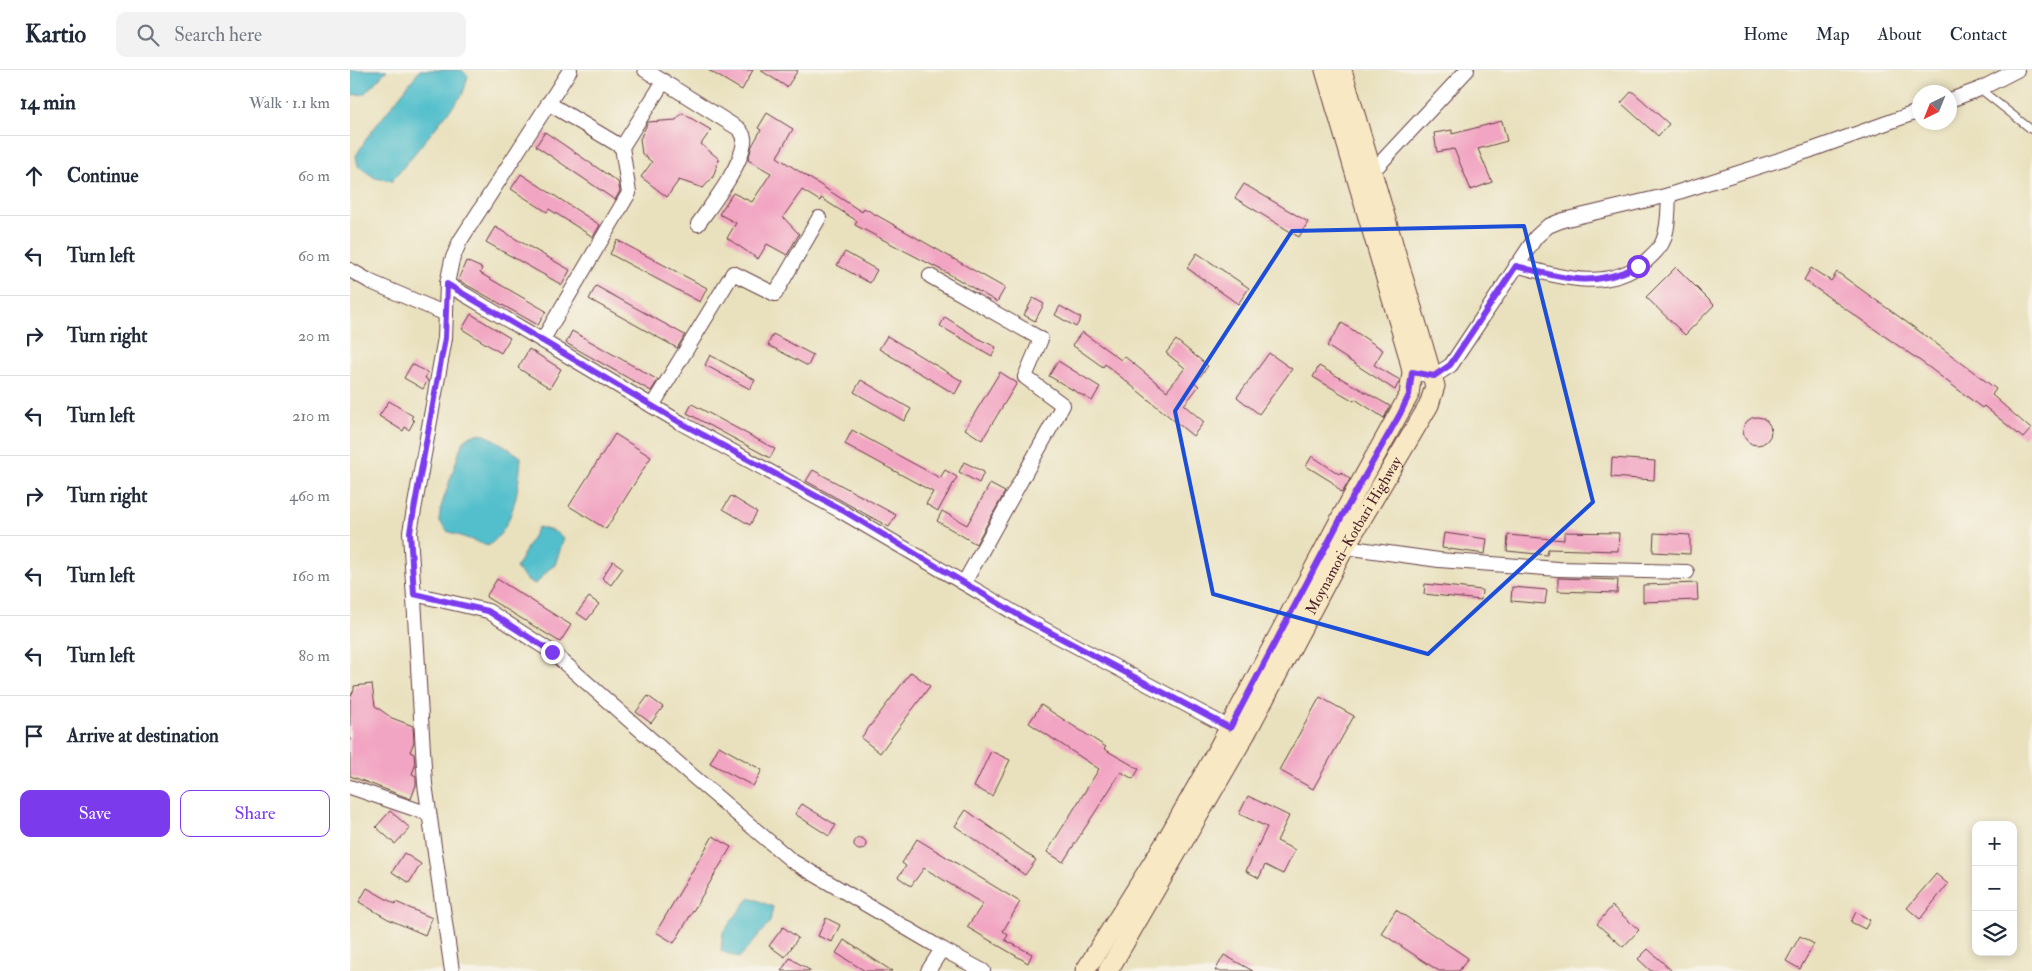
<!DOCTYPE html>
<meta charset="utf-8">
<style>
:root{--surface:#fff;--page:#f2f2f3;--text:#1f2937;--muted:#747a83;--line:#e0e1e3;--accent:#7c3aed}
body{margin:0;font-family:"IM FELL Double Pica",serif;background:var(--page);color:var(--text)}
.controls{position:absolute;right:15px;bottom:15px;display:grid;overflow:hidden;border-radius:10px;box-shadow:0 2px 8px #0003}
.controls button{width:45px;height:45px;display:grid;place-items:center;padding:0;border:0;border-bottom:1px solid var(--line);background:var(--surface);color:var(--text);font:25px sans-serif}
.compass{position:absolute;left:1562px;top:15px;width:45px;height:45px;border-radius:50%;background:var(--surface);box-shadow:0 2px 8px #0003;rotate:223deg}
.stop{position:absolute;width:15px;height:15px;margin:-11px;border:4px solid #7c3aed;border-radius:50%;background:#fff}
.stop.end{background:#7c3aed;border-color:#fff;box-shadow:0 1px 5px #0008}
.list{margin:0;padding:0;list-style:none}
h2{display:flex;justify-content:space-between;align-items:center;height:65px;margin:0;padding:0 20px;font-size:21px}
h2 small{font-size:16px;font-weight:400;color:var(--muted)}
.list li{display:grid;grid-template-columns:32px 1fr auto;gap:15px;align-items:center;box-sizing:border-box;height:80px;padding:0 20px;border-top:1px solid var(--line)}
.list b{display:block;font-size:19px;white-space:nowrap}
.list em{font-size:16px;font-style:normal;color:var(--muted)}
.actions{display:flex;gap:10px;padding:15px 20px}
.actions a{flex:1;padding:11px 0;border:1px solid var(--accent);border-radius:10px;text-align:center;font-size:18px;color:var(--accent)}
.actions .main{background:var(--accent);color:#fff}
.icon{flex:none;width:28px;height:28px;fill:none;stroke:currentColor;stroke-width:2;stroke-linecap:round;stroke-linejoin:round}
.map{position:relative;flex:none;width:1682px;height:901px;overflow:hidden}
header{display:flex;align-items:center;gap:30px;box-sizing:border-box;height:70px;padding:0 25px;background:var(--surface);border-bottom:1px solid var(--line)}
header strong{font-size:24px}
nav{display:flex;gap:28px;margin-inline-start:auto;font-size:18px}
.search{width:350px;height:45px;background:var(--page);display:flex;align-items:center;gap:12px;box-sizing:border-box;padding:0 18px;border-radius:10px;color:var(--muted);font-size:19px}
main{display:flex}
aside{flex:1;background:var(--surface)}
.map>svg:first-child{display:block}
.water{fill:#52bfcc;stroke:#4e6f7c}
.building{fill:#f2a5c2}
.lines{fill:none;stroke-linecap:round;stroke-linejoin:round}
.lane-casing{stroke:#623c41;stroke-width:9}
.street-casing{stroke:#623c41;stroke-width:16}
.secondary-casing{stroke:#623c41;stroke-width:21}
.lane{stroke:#fff;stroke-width:7}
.street{stroke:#fff;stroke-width:14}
.secondary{stroke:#f8e8c3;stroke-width:19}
.route{stroke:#7c3aed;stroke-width:6}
.marked{fill:none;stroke:#1d4ed8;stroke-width:4;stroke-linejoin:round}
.labels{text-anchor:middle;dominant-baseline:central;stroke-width:4;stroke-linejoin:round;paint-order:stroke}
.street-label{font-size:15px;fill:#4a1f2b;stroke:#f7f3e8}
</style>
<header>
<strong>Kartio</strong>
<div class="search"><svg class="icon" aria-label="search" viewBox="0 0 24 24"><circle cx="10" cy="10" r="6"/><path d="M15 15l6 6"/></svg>Search here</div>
<nav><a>Home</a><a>Map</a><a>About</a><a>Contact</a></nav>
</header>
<main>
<aside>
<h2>14 min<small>Walk · 1.1 km</small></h2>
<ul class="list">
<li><svg class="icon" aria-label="ahead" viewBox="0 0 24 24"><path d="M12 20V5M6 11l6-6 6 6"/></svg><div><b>Continue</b></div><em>60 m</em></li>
<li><svg class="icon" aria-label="left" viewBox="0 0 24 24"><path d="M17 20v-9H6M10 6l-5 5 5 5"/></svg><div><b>Turn left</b></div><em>60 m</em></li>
<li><svg class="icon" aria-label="right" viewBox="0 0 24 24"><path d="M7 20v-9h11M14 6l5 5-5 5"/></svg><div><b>Turn right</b></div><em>20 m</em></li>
<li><svg class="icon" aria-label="left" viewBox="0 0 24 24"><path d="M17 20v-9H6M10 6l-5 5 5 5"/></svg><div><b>Turn left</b></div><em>210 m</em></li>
<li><svg class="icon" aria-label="right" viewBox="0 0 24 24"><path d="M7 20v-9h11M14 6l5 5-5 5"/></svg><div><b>Turn right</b></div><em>460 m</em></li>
<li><svg class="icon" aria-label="left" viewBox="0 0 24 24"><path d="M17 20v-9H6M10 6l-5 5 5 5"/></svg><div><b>Turn left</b></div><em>160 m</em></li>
<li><svg class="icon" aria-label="left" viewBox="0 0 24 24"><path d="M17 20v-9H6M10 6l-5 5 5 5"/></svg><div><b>Turn left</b></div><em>80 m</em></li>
<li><svg class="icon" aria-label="arrive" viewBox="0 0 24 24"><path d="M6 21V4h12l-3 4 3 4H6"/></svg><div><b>Arrive at destination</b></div></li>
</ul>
<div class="actions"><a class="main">Save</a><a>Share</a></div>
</aside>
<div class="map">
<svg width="1682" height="901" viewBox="0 0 1682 901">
<rect width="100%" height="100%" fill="#f7f3e8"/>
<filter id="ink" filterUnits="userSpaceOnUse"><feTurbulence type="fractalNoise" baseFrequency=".02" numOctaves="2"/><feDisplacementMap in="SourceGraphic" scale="10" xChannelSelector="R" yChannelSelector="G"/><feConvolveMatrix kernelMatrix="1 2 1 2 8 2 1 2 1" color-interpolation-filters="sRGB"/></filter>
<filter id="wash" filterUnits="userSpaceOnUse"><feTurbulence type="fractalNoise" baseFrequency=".0096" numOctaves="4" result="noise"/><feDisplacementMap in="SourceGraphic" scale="20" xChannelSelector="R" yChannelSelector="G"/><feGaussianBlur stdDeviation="1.12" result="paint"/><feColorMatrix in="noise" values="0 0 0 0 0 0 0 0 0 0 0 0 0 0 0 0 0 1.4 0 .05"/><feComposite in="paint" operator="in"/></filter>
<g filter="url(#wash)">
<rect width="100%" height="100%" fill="#e9e1be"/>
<g class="water">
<polygon points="0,0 37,0 14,24 1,25"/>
<polygon points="70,0 112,0 118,6 113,24 42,111 25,108 8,96 6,86 18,66"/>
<path d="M 130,363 L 144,369 L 171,387 C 169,417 164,458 138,476 L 97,461 L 89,450 L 91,437 L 112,374 L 118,367 Z"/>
<polygon points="188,457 203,461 214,468 205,495 199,499 186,514 179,512 166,498"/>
<polygon points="400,827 423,837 420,852 389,888 371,881 373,862"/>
</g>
<g id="blocks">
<g class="building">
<polygon points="358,0 403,0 392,20"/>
<polygon points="410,0 448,0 437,17"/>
<polygon points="1282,21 1319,54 1308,66 1271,33"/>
<polygon points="332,43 361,60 351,74 369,89 363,107 353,118 329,110 317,127 291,107 302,92 292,84 290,69 298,52 326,50"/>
<polygon points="417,43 443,59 427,87 512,142 514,138 655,218 647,232 599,204 505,155 507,151 471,128 470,131 452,120 433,147 449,164 437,185 417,174 408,189 377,168 386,153 369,144 383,123 402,132 421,103 398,90 402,76 411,60 408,58"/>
<polygon points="1152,51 1157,71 1128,79 1142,112 1121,120 1104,79 1087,82 1084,63 1102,60 1102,64"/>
<polygon points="195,62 268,112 270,121 265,130 186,76"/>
<polygon points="171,104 250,155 243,167 199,139 197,142 161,119"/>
<polygon points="894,114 958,152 949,167 885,128"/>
<polygon points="145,157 220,200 212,215 136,172"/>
<polygon points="267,170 357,218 350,232 260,184"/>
<polygon points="495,182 527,200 520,213 487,195"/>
<polygon points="847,183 899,218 888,234 837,198"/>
<polygon points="116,191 132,198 130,203 196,241 188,255 108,210"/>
<polygon points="1326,197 1364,235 1335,265 1296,227"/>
<polygon points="1461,198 1481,211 1487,202 1584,272 1646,319 1642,325 1681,359 1673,368 1634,336 1632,338 1576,295 1454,210"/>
<polygon points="246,216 335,265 327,278 239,229"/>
<polygon points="683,228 694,234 685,251 674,245"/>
<polygon points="710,236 731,248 726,257 705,245"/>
<polygon points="121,244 160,268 151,283 112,259"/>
<polygon points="595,247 631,270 646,277 642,286 590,256"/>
<polygon points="992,253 1033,280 1024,295 1050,310 1045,320 977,276"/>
<polygon points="222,261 308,310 301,321 216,273"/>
<polygon points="732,262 771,290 774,286 817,321 835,298 816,283 826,270 858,296 845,313 849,316 834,335 854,352 843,366 755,294 753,297 722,275"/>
<polygon points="423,264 463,285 458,296 418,275"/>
<polygon points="537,266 612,311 605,324 529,279"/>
<polygon points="179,279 211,299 200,318 168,298"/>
<polygon points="919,283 942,299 909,344 887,327"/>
<polygon points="360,285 405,310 400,319 355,295"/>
<polygon points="708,291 750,317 742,331 699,306"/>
<polygon points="62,294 78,303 75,308 78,310 73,319 54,308"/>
<polygon points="969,296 1040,336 1034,348 1005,329 1004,331 963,307"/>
<polygon points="650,302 667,313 632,370 615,359"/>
<polygon points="511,310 561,339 554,351 504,322"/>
<polygon points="39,331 63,346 61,348 64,351 59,360 55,357 53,361 29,346"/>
<polygon points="342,334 425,379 420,388 337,343"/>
<circle cx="1407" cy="361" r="14"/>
<polygon points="502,360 590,408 595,400 607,407 588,441 576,434 583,422 495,374"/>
<polygon points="265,364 301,387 256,459 219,436"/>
<polygon points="962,386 989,404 991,402 1000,409 992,423 982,412 956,396"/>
<polygon points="1262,388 1305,391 1304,410 1261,407"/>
<polygon points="614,392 634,402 629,413 609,402"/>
<polygon points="463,400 546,445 539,457 456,411"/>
<polygon points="640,414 655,422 626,474 587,451 592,441 617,455"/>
<polygon points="381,426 407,442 400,455 373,439"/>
<polygon points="1214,462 1269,463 1268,481 1198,479 1197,485 1157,481 1158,465 1214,470"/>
<polygon points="1094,463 1137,469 1135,484 1092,478"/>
<polygon points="1304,463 1340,465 1340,484 1303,482"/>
<polygon points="263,491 273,498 261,515 252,508"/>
<polygon points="1208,508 1268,510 1267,523 1208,521"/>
<polygon points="147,509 221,555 210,572 136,527"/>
<polygon points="1347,513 1348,530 1293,532 1293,515"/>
<polygon points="1075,514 1132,520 1131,530 1074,524"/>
<polygon points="1162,517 1197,520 1195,534 1161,531"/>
<polygon points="239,527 249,534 237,550 227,543"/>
<polygon points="561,602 580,616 530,683 511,668"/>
<polygon points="22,614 25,636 42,648 63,656 64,672 60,682 64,684 65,696 62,704 66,706 66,715 61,729 0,706 0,627 4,620 4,616"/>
<polygon points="298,626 313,637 301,653 286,642"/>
<polygon points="970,627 1004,646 963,719 929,700"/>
<polygon points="691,635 756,677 754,679 789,699 783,709 771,702 713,792 697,782 749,699 679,653"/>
<polygon points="369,676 412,700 403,716 360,693"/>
<polygon points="641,681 660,690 642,726 624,717"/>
<polygon points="898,726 939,746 927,771 945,780 933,804 915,795 909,808 896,801 917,757 889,744"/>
<polygon points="452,734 486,755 479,766 445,744"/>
<polygon points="616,740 686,790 675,805 605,756"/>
<polygon points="40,741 60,758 45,774 26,757"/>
<polygon points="363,766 381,777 324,873 306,862"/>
<circle cx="510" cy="774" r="6"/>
<polygon points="567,769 670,832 653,861 658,865 655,870 682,884 678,893 617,857 633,834 574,798 561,816 548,807 556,796 552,793"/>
<polygon points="54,783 71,794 59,813 42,802"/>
<polygon points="1586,804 1598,814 1570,849 1557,838"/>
<polygon points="17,818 45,834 46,832 82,848 75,865 38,849 9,832"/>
<polygon points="1262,836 1289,860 1273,877 1247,854"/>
<polygon points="1046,840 1118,888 1109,901 1089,901 1031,863"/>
<polygon points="1506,842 1520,850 1515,859 1501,852"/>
<polygon points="476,848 490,855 482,872 468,866"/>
<polygon points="433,857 448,868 435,887 419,876"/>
<polygon points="1450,866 1464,874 1450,899 1436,891"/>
<polygon points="494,870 542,901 515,901 486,883"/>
<polygon points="1298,879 1322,901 1301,901 1288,889"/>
<polygon points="874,885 903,901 865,901"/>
<polygon points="440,888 461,901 431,901"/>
</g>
</g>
</g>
<g filter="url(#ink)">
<use href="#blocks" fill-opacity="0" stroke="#623c41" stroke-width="1"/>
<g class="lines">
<g class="lane-casing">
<polyline id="lane" points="1630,19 1682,60"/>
</g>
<g class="street-casing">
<g id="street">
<path d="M 295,0 L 389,59 C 392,63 395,66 394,72 C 391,97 363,133 348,154"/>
<polyline points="1600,30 1630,19 1667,0"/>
<polyline points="198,33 272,77 314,11"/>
<polyline points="1015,102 1023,101 1117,0"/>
<path d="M 1166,195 C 1210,207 1256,223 1296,191 C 1302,185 1310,179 1313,171 C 1319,157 1318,140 1319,125"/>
<polyline points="0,200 21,212 96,244"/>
<polyline points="580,206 691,269 675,307 713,335 614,513"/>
<polyline points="97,214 331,353 491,441 675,549 880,658"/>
<polyline points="192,271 279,123 272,77"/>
<polyline points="1062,302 1084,306 1101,295 1186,167 1198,156 1213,150 1319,125 1461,80 1570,41"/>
<polyline points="302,336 383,203 425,224 469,148"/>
<polyline points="995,477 1089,490 1208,499 1337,502"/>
<polyline points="64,524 138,541 202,582 338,702 442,791 592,879"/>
<polyline points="0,717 79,744"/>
<polyline points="102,901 75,714 60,462 95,268 97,214 102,190 110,171 220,0"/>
<polyline points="578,901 592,879 633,901"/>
</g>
</g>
<g class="secondary-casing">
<g id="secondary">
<polyline points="735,901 815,773 868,679 992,446 1059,325 1062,302 1058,284 975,0"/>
<path id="s1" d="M 758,901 L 895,665 L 995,477 L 1079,335 L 1085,316 L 992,0"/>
</g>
</g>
<use href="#lane" class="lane"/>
<use href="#street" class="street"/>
<use href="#secondary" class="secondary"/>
</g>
</g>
<g class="lines" filter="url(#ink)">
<path class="route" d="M 202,582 L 138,541 L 64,524 L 60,462 L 95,268 L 97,214 L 331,353 L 492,440 L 675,549 L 880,658 L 992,446 L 1050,344 L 1059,325 L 1062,302 L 1084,306 L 1100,295 L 1166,196 C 1214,208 1241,219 1288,196"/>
</g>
<path class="marked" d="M 1174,156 L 1243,432 L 1078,584 L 863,524 L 825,341 L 942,161 Z"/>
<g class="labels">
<g class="street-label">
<text stroke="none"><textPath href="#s1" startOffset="500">Moynamoti–Kotbari Highway</textPath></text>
</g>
</g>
</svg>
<div class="controls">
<button>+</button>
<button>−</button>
<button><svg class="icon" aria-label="layers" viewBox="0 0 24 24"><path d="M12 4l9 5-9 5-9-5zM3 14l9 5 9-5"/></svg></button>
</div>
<svg class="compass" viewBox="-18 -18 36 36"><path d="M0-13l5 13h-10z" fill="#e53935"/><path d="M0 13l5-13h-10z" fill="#747a83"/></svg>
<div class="stop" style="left:1288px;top:196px"></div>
<div class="stop end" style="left:202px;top:582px"></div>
</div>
</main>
